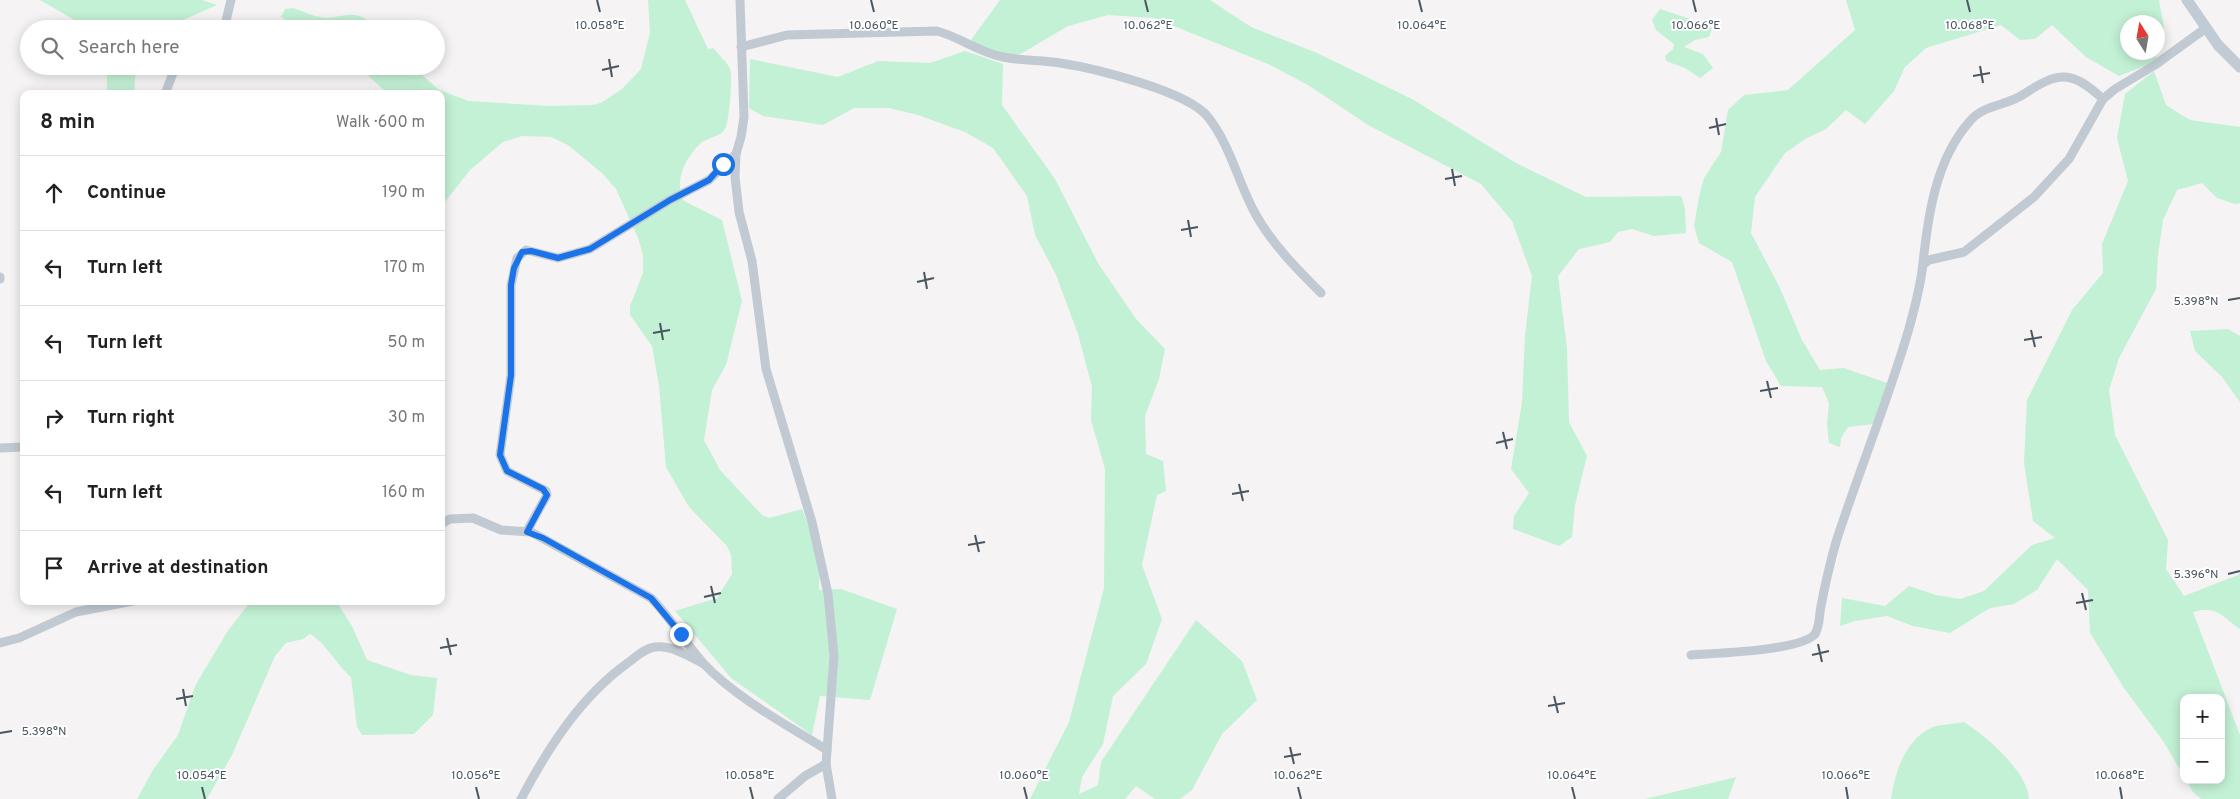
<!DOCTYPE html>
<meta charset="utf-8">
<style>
:root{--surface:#fff;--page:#f2f2f2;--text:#222;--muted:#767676;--line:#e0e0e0}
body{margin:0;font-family:Overpass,sans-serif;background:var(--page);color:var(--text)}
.controls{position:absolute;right:15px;bottom:15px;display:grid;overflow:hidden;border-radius:10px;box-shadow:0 2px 12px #0003}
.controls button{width:45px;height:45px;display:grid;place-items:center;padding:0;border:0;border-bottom:1px solid var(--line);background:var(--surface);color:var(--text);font:25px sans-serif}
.compass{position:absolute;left:2120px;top:15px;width:45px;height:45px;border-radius:50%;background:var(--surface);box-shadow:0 2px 12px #0003;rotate:349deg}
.stop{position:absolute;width:15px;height:15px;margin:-11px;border:4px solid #1a73e8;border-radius:50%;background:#fff}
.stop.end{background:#1a73e8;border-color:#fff;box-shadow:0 1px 5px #0008}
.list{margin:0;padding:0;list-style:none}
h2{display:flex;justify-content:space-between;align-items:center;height:65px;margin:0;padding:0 20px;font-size:21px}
h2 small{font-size:16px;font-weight:400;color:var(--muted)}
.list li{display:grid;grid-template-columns:32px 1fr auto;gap:15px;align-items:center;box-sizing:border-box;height:75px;padding:0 20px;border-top:1px solid var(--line)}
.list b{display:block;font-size:19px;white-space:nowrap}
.list em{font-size:16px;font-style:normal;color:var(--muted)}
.icon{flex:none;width:28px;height:28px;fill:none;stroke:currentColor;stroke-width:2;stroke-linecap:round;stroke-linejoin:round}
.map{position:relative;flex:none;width:2240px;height:799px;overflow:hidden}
.search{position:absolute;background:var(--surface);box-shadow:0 2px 12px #0003;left:20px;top:20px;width:425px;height:55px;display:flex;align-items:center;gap:12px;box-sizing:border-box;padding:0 18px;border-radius:28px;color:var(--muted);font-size:19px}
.panel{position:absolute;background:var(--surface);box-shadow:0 2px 12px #0003;left:20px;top:90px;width:425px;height:515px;border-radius:10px}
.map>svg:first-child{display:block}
.green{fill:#c3f1d5}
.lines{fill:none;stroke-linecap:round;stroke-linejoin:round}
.street{stroke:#c1cad2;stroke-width:9}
.secondary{stroke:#c1cbd6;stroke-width:11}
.route{stroke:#1a73e8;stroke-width:6}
.ticks{fill:none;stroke:#4a5661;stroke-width:2}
.ticks-label{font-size:12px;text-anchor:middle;fill:#4a5661;stroke:#fff;stroke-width:4;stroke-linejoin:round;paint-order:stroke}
</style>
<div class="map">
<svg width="2240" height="799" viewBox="0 0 2240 799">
<rect width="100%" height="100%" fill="#f5f3f3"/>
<g class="green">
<polygon points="40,0 202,0 217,5 163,29 90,29"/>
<path d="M 648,0 L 685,0 L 708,49 L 713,48 C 718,54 727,62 730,69 C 733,77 729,118 726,127 C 722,137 708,137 701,143 C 686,156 673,183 684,201 L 722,220 L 742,301 L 726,365 L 712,390 L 704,440 L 720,470 L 762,515 L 769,518 L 802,509 L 820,555 L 819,590 L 841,589 L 897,609 L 870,700 L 820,696 L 812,735 L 731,678 L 675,611 L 717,598 L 732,574 L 731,555 L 727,546 L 689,507 L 666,467 L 659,386 L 652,346 L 630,315 L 630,306 L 643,273 L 643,255 L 638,238 L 616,189 L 603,174 L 568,145 L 551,137 L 522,136 L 503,142 L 470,170 L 441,207 L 441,94 L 388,94 L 358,66 L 412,66 L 439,90 L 469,101 L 550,106 L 592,105 L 601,103 L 622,89 L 641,69 L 650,33 Z"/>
<polygon points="1000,0 1210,0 1251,27 1317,53 1412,99 1516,163 1586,197 1681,196 1685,209 1686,233 1654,236 1632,229 1618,232 1610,242 1579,249 1558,276 1567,348 1569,422 1587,456 1575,505 1572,537 1559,546 1513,529 1514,516 1529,493 1511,469 1522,402 1525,336 1532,276 1512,221 1481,184 1368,125 1308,85 1268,64 1154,18 1108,15 1068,26 1017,56 987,49 971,40"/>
<polygon points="1846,0 2159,0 2164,28 2158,52 2158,22 2128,22 2128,52 2157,53 2155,62 2119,76 2086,57 2052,25 2035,39 2020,40 2001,25 1926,48 1905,67 1894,91 1865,124 1846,110 1826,129 1807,138 1785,153 1755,197 1751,233 1779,286 1802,340 1820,370 1844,368 1887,383 1874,424 1848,427 1841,438 1840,447 1829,443 1827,424 1829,403 1822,387 1781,386 1766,361 1732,262 1699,243 1694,226 1699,197 1704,178 1721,152 1728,110 1744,95 1788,90 1855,30"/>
<path d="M 293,8 C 302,11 317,18 327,18 C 350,16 357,8 377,29 L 302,29 L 281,17 L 285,9 Z"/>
<polygon points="1660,9 1690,19 1695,26 1712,28 1709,37 1695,40 1684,47 1703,54 1713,68 1700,78 1685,68 1666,61 1665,56 1673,49 1674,44 1656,30 1652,20"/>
<polygon points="965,51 1003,64 1002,105 1055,179 1099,265 1137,320 1165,349 1159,379 1145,416 1146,454 1163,461 1166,491 1157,495 1142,565 1162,619 1146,664 1113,696 1103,744 1082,777 1079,794 1098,785 1101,762 1196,620 1242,661 1257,700 1222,734 1192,790 1180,799 1155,799 1136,786 1125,799 1030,799 1069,722 1104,588 1105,469 1091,420 1092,387 1078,334 1056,275 1035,235 1027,196 993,148 965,132 918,115 889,108 854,108 823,125 763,116 749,108 750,59 838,77 878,61 930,63"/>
<polygon points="107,66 136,66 134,94 107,94"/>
<path d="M 2154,71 L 2166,105 L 2190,120 L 2240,127 L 2240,203 L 2235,204 L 2217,198 L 2202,183 L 2177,190 L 2163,220 L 2158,255 L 2156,289 L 2119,358 L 2109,390 L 2115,435 L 2168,540 L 2166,569 L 2184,596 L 2238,575 L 2240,572 L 2240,629 C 2222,617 2218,605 2193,612 L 2240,735 L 2240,799 L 2201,799 L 2193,792 L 2186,780 L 2221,780 L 2221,698 L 2184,698 L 2184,776 L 2163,741 L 2124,688 L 2090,633 L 2088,590 L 2057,559 L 2037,590 L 2014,604 L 1990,608 L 1950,633 L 1913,626 L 1887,616 L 1855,621 L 1840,626 L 1842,598 L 1885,606 L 1909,586 L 1936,595 L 1960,599 L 1984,591 L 2032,545 L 2055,538 L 2033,521 L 2024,463 L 2027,400 L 2072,310 L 2103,273 L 2102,244 L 2128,181 L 2117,138 L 2125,94 Z"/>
<polygon points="2228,329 2240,336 2240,402 2222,377 2195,351 2190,331"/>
<path d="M 251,601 L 336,601 L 352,626 L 367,660 L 411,675 L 437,678 L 433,715 L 414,734 L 362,735 L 357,727 L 351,677 C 336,664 326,643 310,634 L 303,639 L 286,643 L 275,656 L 232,755 L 207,799 L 137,799 L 153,770 L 178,735 L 195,686 L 227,632 Z"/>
<path d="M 1964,722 C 1986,736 2028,772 2029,799 L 1891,799 C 1895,772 1905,739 1933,727 C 1942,724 1955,724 1964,722 Z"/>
<polygon points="1736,777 1728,799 1645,799"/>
</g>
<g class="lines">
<g class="street">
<polyline points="740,0 744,117 741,137 736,154 735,177 739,212 752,261 766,369 812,522 828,594 834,656 826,764 832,799"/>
<polyline points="224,29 231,0"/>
<path d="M 741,47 L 787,35 L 937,31 C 960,37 980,53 1003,57 C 1022,61 1041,60 1060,63 C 1093,68 1188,91 1208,117 C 1231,146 1238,183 1256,215 C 1273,245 1297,269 1321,293"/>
<polyline points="165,94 173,73 181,66"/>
<polyline points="1923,265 1929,260 1964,252 2034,197 2069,159 2103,99 2115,89 2155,65 2206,28"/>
<polyline points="0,277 0,279"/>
<polyline points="0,448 24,447"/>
<path d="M 441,524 L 450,519 L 473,518 L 501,530 L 531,532 L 651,598 C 671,618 685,643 704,664 C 736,698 787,725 827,750"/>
<polyline points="527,531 547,495 546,491 507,471 500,455 511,375 511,285 517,258 526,250 558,258 590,249 670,200 709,180 736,154"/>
<polyline points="0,643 19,638 76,612 133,601"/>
<path d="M 1691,655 C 1715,653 1801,651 1815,634 C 1820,626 1819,615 1821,606 C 1825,585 1830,563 1836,542 C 1859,471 1887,403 1908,332 C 1914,310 1921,286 1923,263 C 1928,215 1936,159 1970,121 C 1984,104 2007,106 2024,94 C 2059,71 2071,70 2103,99"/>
<path d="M 521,799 C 548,748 581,696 629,662 C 637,656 645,648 655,647 C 671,645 689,656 702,663"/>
<polyline points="778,799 805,776 826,764"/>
</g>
<polyline class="secondary" points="2187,0 2218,45 2240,67"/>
</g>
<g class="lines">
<polyline class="route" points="681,634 651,598 543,538 527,532 547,495 543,489 507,471 500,455 511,375 511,285 514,268 522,252 531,251 558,258 590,249 670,200 709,180 723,164"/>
</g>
<path class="ticks" d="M 597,0 L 600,12M 871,0 L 874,12M 1145,0 L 1148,12M 1419,0 L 1422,12M 1693,0 L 1696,12M 1967,0 L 1970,12M 609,59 L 612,77M 1980,66 L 1983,83M 602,70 L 619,66M 1973,76 L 1990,73M 1716,118 L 1719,135M 1709,128 L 1726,124M 1452,169 L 1455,186M 1445,179 L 1462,176M 1188,220 L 1191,237M 1181,230 L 1198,227M 924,272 L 927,289M 917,282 L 934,278M 2228,300 L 2240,298M 660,323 L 663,340M 2031,330 L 2035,347M 653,333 L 670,330M 2024,340 L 2042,337M 1767,381 L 1771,398M 1760,391 L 1778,388M 1503,432 L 1507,449M 1496,443 L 1513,439M 1239,484 L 1243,501M 1232,494 L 1249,491M 975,535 L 979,552M 968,545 L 985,542M 2228,574 L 2240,571M 711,586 L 715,603M 2082,593 L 2086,610M 704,597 L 721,593M 2076,603 L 2093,600M 447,638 L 451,655M 1818,644 L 1822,662M 440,648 L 457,645M 1812,655 L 1829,651M 183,689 L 186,706M 1554,696 L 1558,713M 176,699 L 193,696M 1548,706 L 1565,703M 0,733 L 12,731M 1290,747 L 1294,764M 1284,757 L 1301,754M 202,787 L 205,799M 476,787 L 479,799M 750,787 L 753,799M 1024,787 L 1027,799M 1298,787 L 1301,799M 1572,787 L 1575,799M 1846,787 L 1848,799M 2120,787 L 2122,799"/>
<g class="ticks-label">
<text x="600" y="29">10.058°E</text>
<text x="874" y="29">10.060°E</text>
<text x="1148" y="29">10.062°E</text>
<text x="1422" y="29">10.064°E</text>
<text x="1696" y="29">10.066°E</text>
<text x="1970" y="29">10.068°E</text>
<text x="2196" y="305">5.398°N</text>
<text x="2196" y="578">5.396°N</text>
<text x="44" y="735">5.398°N</text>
<text x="202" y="779">10.054°E</text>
<text x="476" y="779">10.056°E</text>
<text x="750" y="779">10.058°E</text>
<text x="1024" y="779">10.060°E</text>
<text x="1298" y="779">10.062°E</text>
<text x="1572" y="779">10.064°E</text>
<text x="1846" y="779">10.066°E</text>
<text x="2120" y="779">10.068°E</text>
</g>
</svg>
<div class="controls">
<button>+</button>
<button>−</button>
</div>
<svg class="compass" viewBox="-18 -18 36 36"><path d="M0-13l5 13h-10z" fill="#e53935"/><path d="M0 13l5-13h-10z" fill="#767676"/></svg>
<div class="stop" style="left:723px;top:164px"></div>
<div class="stop end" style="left:681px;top:634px"></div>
<div class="search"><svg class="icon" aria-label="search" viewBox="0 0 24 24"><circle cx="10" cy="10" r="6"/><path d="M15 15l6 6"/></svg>Search here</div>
<section class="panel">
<h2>8 min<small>Walk · 600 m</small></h2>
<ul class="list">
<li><svg class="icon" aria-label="ahead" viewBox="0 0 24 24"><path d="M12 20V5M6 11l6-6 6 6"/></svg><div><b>Continue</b></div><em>190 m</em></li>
<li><svg class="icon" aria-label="left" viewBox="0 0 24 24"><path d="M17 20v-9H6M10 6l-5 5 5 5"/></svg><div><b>Turn left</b></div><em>170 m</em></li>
<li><svg class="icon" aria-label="left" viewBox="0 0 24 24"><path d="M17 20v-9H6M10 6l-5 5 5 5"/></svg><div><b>Turn left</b></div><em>50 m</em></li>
<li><svg class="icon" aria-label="right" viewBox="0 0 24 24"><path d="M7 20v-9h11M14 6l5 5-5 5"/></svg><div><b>Turn right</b></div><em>30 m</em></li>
<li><svg class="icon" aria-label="left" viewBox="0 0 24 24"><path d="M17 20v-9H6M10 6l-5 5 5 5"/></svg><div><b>Turn left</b></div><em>160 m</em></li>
<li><svg class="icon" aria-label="arrive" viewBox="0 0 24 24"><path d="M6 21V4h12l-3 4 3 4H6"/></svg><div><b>Arrive at destination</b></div></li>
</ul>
</section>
</div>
